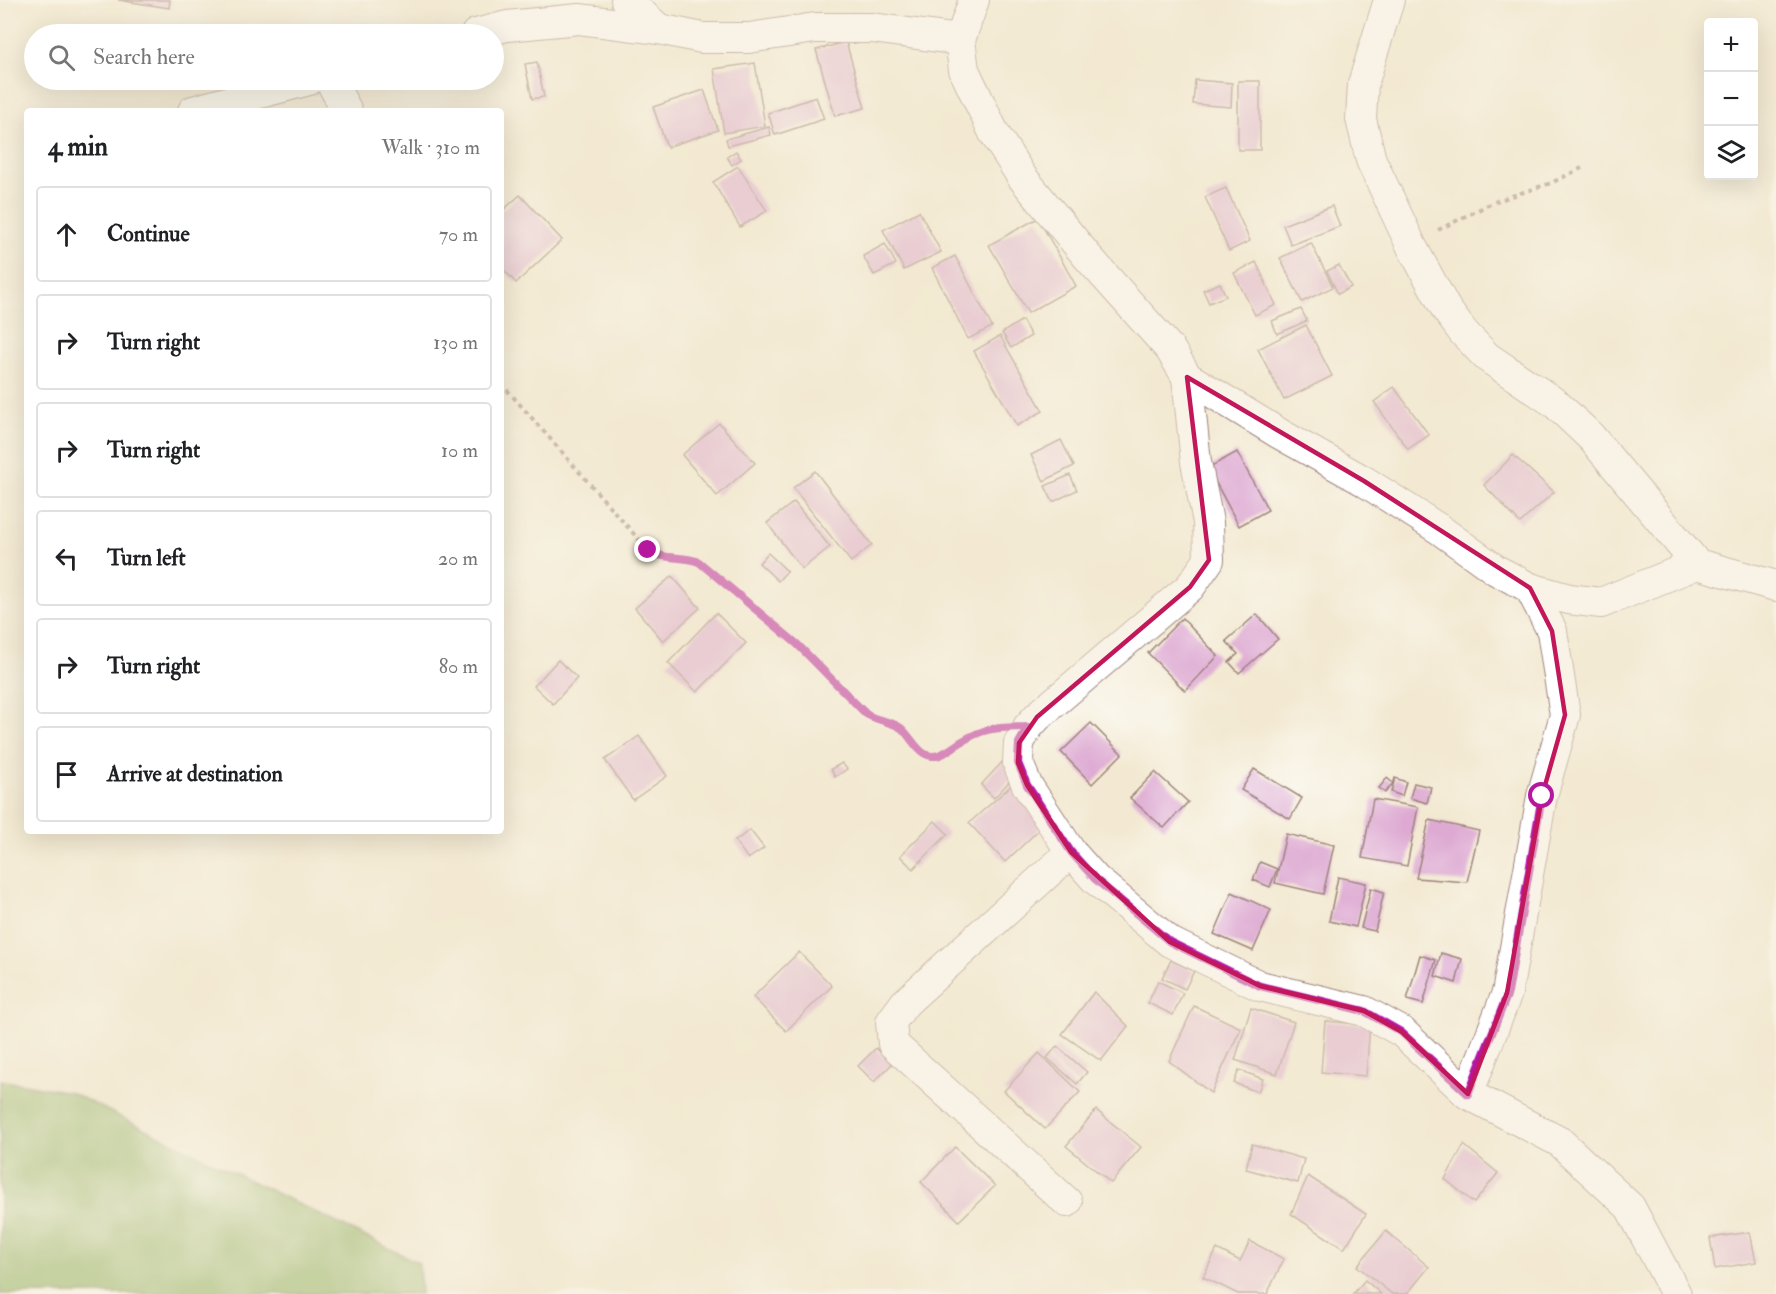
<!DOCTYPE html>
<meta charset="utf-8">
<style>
:root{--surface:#fff;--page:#f6f6f6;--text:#202124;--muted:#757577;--line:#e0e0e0}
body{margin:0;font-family:"IM FELL Double Pica",serif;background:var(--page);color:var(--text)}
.controls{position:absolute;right:18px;top:18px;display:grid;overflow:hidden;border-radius:6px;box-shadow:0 6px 24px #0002}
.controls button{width:54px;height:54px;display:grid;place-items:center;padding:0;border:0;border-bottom:2px solid var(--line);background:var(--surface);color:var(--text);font:30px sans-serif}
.stop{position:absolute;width:18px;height:18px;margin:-14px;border:4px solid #b5179e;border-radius:50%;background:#fff}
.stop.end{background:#b5179e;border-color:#fff;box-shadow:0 2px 6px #0008}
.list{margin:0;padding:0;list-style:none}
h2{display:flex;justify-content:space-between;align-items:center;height:78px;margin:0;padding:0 24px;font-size:26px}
h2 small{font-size:20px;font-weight:400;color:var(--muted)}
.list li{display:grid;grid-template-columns:39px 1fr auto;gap:18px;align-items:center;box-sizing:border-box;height:96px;margin:0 12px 12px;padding:0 12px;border:2px solid var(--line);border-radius:6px}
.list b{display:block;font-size:22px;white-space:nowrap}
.list em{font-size:20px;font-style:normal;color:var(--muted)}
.icon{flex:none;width:33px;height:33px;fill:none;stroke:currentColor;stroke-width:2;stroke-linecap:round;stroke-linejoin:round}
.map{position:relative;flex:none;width:1776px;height:1294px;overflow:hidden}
.search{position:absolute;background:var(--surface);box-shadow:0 6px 24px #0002;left:24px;top:24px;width:480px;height:66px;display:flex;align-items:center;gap:15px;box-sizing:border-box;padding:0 21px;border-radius:33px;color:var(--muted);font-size:22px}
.panel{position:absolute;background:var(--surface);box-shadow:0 6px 24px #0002;left:24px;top:108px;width:480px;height:726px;border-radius:6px}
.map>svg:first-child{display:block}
.forest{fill:#92b569;stroke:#6e6a4a;stroke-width:1.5}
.building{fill:#deaad3}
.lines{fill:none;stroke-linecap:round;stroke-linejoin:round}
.street-casing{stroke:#9e847e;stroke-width:32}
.path{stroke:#9e847e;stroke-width:4;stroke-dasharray:4.5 4.5;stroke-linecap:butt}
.street{stroke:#fff;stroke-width:30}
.route{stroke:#b5179e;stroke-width:8}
.marked{fill:none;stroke:#c2185b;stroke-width:4.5;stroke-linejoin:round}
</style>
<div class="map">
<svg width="1776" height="1294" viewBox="0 0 1776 1294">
<rect width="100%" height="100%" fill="#fdfcf7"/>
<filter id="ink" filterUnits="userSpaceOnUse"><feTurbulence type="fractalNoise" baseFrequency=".0167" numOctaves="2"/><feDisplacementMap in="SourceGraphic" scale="12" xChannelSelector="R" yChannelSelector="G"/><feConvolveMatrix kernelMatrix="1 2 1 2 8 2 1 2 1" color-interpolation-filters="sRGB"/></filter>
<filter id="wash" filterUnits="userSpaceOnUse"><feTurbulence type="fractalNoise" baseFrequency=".008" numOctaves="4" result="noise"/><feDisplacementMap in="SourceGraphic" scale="24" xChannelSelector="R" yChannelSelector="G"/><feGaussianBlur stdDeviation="1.35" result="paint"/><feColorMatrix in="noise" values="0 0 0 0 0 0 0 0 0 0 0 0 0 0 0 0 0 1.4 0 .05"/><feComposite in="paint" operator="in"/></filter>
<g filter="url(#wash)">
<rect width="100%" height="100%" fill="#f3e9d2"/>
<polygon class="forest" points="0,1080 70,1092 419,1263 421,1294 0,1294"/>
<g id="blocks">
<g class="building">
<polygon points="118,0 170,0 169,8"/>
<polygon points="846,42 865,108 835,116 816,50"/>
<polygon points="537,62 544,97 532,99 525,64"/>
<polygon points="755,63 765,126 724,133 714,69"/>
<polygon points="1195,80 1232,83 1231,107 1193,104"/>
<rect x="1238" y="81" width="22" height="69"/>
<polygon points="704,90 718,130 667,147 653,107"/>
<polygon points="816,97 824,119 775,135 768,113"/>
<polygon points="769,127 771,135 728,146 726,139"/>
<polygon points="736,151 741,159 732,165 727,157"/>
<polygon points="738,166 767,211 740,227 713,182"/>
<polygon points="1226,188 1250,241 1229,251 1205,197"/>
<polygon points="520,195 562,240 516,283 501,267 501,212"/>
<polygon points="1332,206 1340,226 1291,245 1283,225"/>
<polygon points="919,211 941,252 904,270 883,230"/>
<polygon points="1038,218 1076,286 1028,313 989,245"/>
<polygon points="1311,243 1333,287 1302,302 1280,258"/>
<polygon points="885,244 896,264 874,275 863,256"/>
<polygon points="955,256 992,327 968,339 932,268"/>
<polygon points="1256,262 1276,305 1255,315 1234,273"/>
<polygon points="1339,265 1351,287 1338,294 1327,271"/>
<polygon points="1220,283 1226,296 1209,303 1203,290"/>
<polygon points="1301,309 1307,321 1277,334 1272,321"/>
<polygon points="1022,320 1031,336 1011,348 1002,333"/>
<polygon points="1306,325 1332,376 1284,400 1258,349"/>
<polygon points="1000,336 1043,411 1017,426 974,351"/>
<polygon points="1394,387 1429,435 1408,449 1374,402"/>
<polygon points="719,423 755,463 717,496 682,455"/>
<polygon points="1061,440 1074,466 1044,481 1031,455"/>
<polygon points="1237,452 1268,510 1239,526 1208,468"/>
<polygon points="1513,455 1554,492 1520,523 1484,485"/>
<polygon points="815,471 872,545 851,562 793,488"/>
<polygon points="1070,475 1077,490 1053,502 1045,486"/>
<polygon points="794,502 830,547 802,569 767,523"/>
<polygon points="768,553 787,571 778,581 759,563"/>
<polygon points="672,576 700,608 663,641 635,608"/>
<polygon points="716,613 746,643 697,692 668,663"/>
<polygon points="1257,614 1278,639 1239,673 1229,662 1238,654 1226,641"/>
<polygon points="1182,618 1218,656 1185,691 1148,653"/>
<polygon points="558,660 577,678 553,704 534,686"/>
<polygon points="1091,723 1122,754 1092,784 1061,752"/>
<polygon points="639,736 667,776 633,800 605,760"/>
<polygon points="1004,760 1017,773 994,798 981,785"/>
<polygon points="842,763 847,769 835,777 831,769"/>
<polygon points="1254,769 1302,798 1290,819 1241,790"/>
<polygon points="1155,772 1188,802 1164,828 1130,798"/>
<polygon points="1387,778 1393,783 1385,793 1379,788"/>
<polygon points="1395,778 1406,782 1402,796 1391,792"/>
<polygon points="1014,783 1046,823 1005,862 969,823"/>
<polygon points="1414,783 1431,787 1427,803 1410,798"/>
<polygon points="1373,799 1418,807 1407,866 1362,858"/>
<polygon points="1429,820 1479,831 1467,882 1416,878"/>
<polygon points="935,821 948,834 913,869 900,856"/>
<polygon points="750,830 764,848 748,859 735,841"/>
<polygon points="1286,834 1334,845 1323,894 1275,883"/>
<polygon points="1260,862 1277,869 1270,887 1253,880"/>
<polygon points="1338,877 1366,883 1356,927 1329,921"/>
<polygon points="1371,888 1384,892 1375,931 1361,928"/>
<polygon points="1232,892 1271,910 1253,951 1214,934"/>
<polygon points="799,952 832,986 786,1031 753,997"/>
<polygon points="1441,953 1462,959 1456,983 1435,976"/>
<polygon points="1420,955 1436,960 1423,1004 1407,1000"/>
<polygon points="1171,960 1194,971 1185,989 1162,978"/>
<polygon points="1158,981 1183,993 1173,1015 1148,1003"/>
<polygon points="1094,992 1128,1026 1101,1061 1062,1034"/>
<polygon points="1194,1006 1241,1028 1211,1093 1169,1061"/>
<polygon points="1251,1008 1294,1022 1277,1074 1235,1060"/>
<polygon points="1325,1021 1370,1025 1366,1076 1321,1072"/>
<polygon points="1057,1046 1087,1072 1077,1084 1047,1058"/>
<polygon points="876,1048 892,1064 874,1082 858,1066"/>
<polygon points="1039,1053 1080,1092 1045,1129 1004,1091"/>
<polygon points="1239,1070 1263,1079 1258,1092 1234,1083"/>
<polygon points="1096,1110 1141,1147 1111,1183 1066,1146"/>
<polygon points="1252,1144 1304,1159 1298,1183 1246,1169"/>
<polygon points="1464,1145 1498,1173 1474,1203 1445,1179"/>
<polygon points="955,1147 995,1186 959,1221 921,1182"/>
<polygon points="1308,1176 1366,1214 1344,1249 1291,1214"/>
<polygon points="1386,1231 1429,1267 1407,1294 1392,1294 1357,1266"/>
<polygon points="1750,1232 1756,1262 1715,1269 1710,1238"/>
<polygon points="1250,1241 1284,1259 1267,1294 1238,1294 1203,1277 1217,1249 1240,1261"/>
<polygon points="1365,1280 1381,1294 1353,1294"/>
</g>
</g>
</g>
<g filter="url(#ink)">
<use href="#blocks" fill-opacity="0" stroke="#9e847e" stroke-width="1.5"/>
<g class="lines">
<g class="street-casing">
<g id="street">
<polyline points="626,0 659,29"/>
<polyline points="974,0 960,40 964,70 994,133 1022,177 1086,255 1170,349 1187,377 1280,434 1364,481 1439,529 1496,570 1530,588 1569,599 1601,603 1697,564"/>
<polyline points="1389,0 1363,84 1361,119 1371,160 1412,247 1446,309 1463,332 1487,357 1555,403 1591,437 1697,564 1776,586"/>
<polyline points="476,34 507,26 579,19 659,29 702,38 749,38 815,28 872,28 960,40"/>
<polyline points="330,80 347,111"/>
<polyline points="193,111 309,80"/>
<polyline points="1187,377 1196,462 1208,522 1209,560 1190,587 1037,717 1028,727 1019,743 1018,763 1027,785 1071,852 1095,879 1170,942 1260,986 1364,1011 1402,1032 1468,1094 1560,1142 1630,1207 1676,1294"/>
<polyline points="1468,1094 1507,993 1542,796 1565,715 1552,631 1530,588"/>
<polyline points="1067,1202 893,1044 891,1022 905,1003 1071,852"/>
</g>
</g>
<g class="path">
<polyline points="1438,230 1494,202 1551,183 1582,168"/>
<path d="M 501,383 L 648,550 C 664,562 682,555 699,562 L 797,644 L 866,714 C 877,721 891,721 901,728 C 913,737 922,762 940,755 C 960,747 972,729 994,728"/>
</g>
<use href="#street" class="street"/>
</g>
</g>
<g class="lines" filter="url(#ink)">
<path class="route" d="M 648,550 C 664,561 682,555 699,562 L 797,644 L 866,714 C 877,721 891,721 901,728 C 911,736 918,755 932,756 C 942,757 953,747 961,742 C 986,726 999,728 1028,727 L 1019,743 L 1018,763 L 1027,785 L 1071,852 L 1095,879 L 1170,942 L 1260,986 L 1364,1011 L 1401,1032 L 1468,1094 L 1508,993 L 1542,796"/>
</g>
<path d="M0 0H1776V1294H0ZM 1187,377 L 1364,481 L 1530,588 L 1552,631 L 1565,715 L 1542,796 L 1507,993 L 1468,1094 L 1402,1032 L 1364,1011 L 1260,986 L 1170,942 L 1071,852 L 1027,785 L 1018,763 L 1019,743 L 1037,717 L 1190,587 L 1209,560 Z" fill="#f3e9d2" fill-opacity=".55" fill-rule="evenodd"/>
<path class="marked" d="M 1187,377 L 1364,481 L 1530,588 L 1552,631 L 1565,715 L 1542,796 L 1507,993 L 1468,1094 L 1402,1032 L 1364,1011 L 1260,986 L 1170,942 L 1071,852 L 1027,785 L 1018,763 L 1019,743 L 1037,717 L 1190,587 L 1209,560 Z"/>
</svg>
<div class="controls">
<button>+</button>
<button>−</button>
<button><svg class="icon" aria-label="layers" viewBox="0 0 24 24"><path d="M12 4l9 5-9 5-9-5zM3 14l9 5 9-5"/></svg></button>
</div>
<div class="stop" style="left:1542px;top:796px"></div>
<div class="stop end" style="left:648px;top:550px"></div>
<div class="search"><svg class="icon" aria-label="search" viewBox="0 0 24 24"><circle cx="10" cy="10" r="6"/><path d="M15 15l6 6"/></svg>Search here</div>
<section class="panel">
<h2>4 min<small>Walk · 310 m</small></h2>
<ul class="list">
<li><svg class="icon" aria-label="ahead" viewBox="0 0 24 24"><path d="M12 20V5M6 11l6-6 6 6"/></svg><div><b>Continue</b></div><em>70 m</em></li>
<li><svg class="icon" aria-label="right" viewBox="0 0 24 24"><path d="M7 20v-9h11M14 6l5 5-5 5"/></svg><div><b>Turn right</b></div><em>130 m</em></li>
<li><svg class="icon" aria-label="right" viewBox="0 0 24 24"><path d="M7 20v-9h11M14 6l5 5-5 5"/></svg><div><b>Turn right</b></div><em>10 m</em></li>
<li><svg class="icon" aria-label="left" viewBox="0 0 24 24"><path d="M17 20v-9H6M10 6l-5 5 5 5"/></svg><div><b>Turn left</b></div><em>20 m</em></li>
<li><svg class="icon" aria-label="right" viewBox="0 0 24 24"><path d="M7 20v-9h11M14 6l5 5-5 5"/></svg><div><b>Turn right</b></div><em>80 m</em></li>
<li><svg class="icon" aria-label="arrive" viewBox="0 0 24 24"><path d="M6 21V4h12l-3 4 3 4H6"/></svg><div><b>Arrive at destination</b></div></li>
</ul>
</section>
</div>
